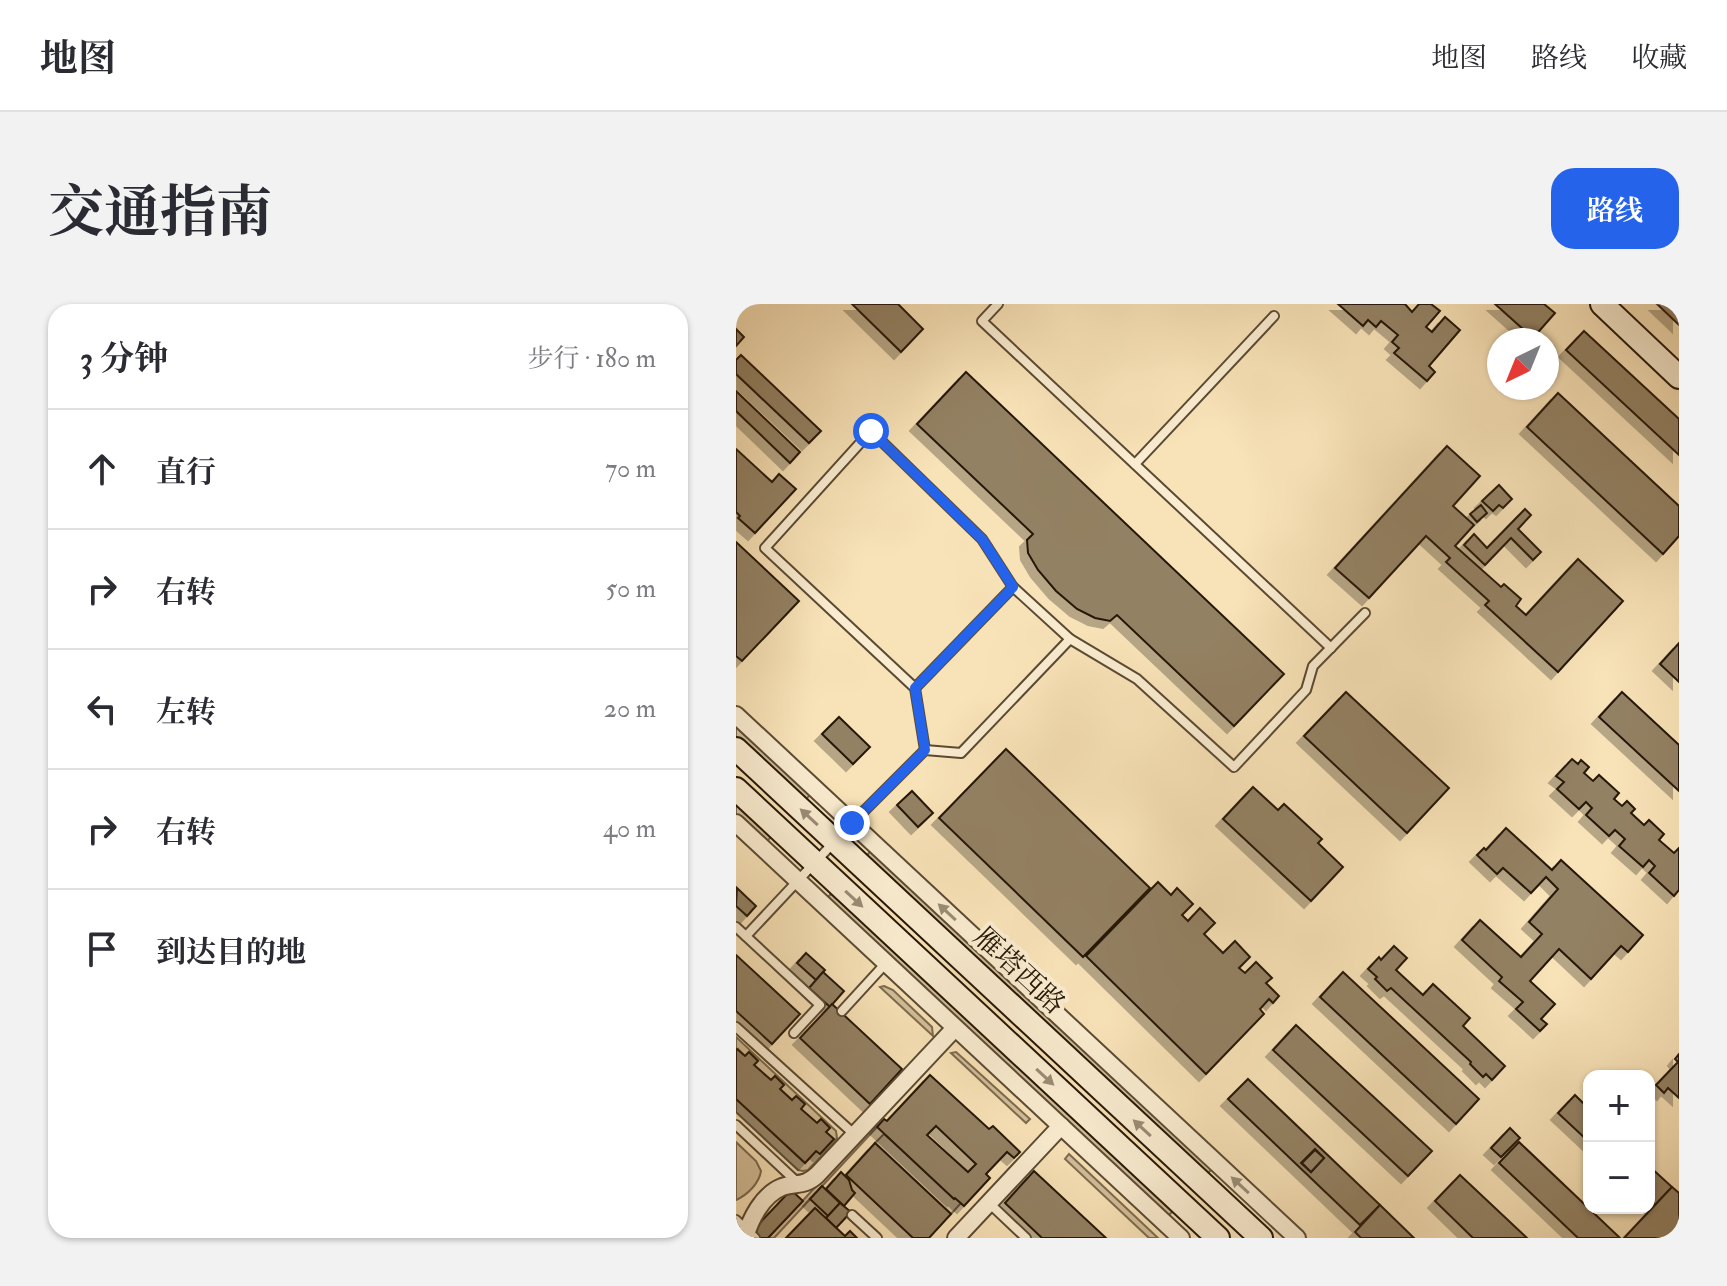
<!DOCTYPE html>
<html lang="zh">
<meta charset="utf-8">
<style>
:root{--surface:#fff;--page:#f2f2f3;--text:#2b2b33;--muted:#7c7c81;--line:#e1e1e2;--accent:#2563eb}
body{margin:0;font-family:"IM FELL Double Pica","Noto Serif SC",serif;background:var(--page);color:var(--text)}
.controls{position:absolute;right:24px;bottom:24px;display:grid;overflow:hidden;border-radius:16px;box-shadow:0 2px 6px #0004}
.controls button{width:72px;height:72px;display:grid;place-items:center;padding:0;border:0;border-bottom:2px solid var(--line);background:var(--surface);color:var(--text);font:40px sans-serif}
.compass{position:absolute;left:751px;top:24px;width:72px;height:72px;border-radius:50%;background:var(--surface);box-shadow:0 2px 6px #0004;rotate:223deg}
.stop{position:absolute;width:24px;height:24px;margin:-18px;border:6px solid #2563eb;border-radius:50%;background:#fff}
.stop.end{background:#2563eb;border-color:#fff;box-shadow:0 2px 8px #0008}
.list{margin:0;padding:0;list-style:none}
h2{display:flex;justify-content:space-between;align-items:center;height:104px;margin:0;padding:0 32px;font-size:34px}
h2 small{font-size:26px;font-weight:400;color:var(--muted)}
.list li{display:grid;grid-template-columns:52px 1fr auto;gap:24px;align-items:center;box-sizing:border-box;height:120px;padding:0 32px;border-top:2px solid var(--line)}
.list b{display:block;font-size:30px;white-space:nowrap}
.list em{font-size:26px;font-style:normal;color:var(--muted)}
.icon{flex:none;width:44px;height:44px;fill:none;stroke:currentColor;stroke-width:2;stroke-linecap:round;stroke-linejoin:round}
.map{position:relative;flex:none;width:943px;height:934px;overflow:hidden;border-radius:24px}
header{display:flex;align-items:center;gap:48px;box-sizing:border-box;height:112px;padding:0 40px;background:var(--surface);border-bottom:2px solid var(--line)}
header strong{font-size:38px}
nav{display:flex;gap:44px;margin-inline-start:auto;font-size:28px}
.intro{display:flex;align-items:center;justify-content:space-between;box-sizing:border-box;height:192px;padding:0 48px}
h1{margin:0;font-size:56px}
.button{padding:20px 36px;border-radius:24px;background:var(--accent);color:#fff;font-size:28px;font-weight:700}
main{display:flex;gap:48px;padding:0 48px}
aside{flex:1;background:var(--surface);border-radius:24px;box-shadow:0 2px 6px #0004}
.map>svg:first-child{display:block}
.green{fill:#d4bf99;stroke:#7c6b50;stroke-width:2}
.building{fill:#938163;stroke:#251707;stroke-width:2;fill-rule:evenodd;filter:url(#shadow)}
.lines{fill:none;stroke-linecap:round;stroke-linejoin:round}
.lane-casing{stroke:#5a4a33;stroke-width:12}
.street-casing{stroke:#5a4a33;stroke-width:20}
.secondary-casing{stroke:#251707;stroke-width:26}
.lane{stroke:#faecd0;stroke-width:8}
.street{stroke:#faecd0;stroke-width:16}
.secondary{stroke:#faecd0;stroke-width:22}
.oneway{fill:#9a8c76}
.route{stroke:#2563eb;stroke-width:10}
.labels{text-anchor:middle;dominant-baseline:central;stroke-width:8;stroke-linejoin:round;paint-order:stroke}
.street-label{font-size:28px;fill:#251707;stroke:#faecd0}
</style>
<header>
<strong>地图</strong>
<nav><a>地图</a><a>路线</a><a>收藏</a></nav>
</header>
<div class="intro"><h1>交通指南</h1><a class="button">路线</a></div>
<main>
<aside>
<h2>3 分钟<small>步行 · 180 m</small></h2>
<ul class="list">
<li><svg class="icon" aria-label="ahead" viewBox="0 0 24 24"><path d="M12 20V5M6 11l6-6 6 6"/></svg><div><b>直行</b></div><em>70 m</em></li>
<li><svg class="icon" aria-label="right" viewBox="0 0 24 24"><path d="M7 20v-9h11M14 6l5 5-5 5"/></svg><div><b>右转</b></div><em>50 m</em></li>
<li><svg class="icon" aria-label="left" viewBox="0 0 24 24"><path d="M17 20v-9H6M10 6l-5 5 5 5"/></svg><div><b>左转</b></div><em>20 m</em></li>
<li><svg class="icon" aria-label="right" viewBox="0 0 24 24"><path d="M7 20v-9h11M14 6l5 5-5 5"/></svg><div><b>右转</b></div><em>40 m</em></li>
<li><svg class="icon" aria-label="arrive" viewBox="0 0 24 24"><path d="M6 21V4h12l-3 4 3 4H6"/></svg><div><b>到达目的地</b></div></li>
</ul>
</aside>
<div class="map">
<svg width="943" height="934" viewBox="0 0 943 934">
<defs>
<filter id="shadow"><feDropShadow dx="-7" dy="7" stdDeviation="0" flood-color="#0004"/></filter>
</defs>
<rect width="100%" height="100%" fill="#f8e2b7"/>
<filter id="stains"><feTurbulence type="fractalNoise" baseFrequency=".0025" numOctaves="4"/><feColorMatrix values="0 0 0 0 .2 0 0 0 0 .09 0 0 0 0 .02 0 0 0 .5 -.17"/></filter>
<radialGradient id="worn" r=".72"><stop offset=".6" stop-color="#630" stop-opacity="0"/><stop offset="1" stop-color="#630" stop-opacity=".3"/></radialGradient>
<g class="green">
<polygon points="0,417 76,488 68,498 0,434"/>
<polygon points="0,495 37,530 29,540 0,513"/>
<polygon points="137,545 478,863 469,872 128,554"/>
<polygon points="98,587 439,905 430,914 89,596"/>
<polygon points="148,682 157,686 196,723 197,732 144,683"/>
<polygon points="0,733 100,827 101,834 97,839 72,866 67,867 62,866 0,808 0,795 69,859 80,847 84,850 97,835 90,828 94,823 85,815 81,819 65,805 69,800 61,792 56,796 44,785 48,780 39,772 35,776 18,761 22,756 13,748 9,752 2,745 0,747"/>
<polygon points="220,748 294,815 290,819 215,749"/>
<polygon points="138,820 141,823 38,934 32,934"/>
<polygon points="148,830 225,899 215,910 139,839"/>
<path d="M 0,838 L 20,857 L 25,867 C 23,880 11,891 0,896 Z"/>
<polygon points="333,850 422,934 413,934 329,855"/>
</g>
<g class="building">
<polygon points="116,0 162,0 187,25 165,48"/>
<polygon points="602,0 669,0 676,8 683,0 695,0 704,7 690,23 696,28 709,13 724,26 693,62 699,68 691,77 658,49 663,44 656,38 662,31 645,17 640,23 632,16 627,22"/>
<polygon points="759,0 808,0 819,9 797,34"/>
<polygon points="921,0 943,0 943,21"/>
<polygon points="0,25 8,33 0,42"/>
<polygon points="848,27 943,115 943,151 830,46"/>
<polygon points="5,51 85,127 73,139 0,70 0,56"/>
<polygon points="230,68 548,370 498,422 381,311 374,317 359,314 341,305 320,287 302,266 292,249 291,236 297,230 181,120"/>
<polygon points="0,87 64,148 54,159 0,107"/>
<polygon points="822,89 943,202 943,232 927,250 791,123"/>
<polygon points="711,142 744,172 717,202 738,221 719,242 765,283 768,280 785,295 780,302 790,311 842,255 887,297 822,368 749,301 753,297 710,258 714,254 690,232 633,294 599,264"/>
<polygon points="0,145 36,178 43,170 60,185 19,229 2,214 4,212 0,208"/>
<polygon points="763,181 776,195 767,204 763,201 757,207 746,197"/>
<polygon points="745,201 751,209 741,218 734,210"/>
<polygon points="789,205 795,211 782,225 805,248 797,256 775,234 749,261 728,241 738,230 751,244"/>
<polygon points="0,238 63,297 6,357 0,352"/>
<polygon points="943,339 943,378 924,360"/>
<polygon points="610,388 713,484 671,529 568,432"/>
<polygon points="886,388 943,441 943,487 863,413"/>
<polygon points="103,413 134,443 117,460 86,430"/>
<polygon points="270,445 414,584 347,653 203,514"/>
<polygon points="836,455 842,460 845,456 853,463 848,469 857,477 863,471 883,489 878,495 886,502 891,497 899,505 895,509 908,521 913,516 928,530 923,536 938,549 943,544 943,586 938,592 913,569 919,562 913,556 907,563 883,542 889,535 879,526 873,532 850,511 856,504 850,498 843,505 821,485 828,478 820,472"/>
<polygon points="517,483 542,506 548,500 586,535 582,539 607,563 575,597 487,515"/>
<polygon points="176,487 197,509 182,523 161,501"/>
<polygon points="770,524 816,566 825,556 907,631 892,648 885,642 855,675 823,645 794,677 819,700 805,715 811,720 804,727 780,705 787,698 763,677 766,673 726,636 744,616 785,653 806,630 793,618 822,585 810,573 795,589 767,564 761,570 741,551 748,544 750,546"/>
<polygon points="422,578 435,591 441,584 457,600 446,611 452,617 464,604 479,619 468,630 487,649 499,637 514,653 503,664 509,669 520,658 536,674 530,679 543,692 537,699 533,695 524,705 528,710 470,770 350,652"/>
<polygon points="1,584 20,602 11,612 0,602"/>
<polygon points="658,642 671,654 660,666 687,691 697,680 734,714 727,722 769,762 756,776 750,770 747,773 734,760 735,758 655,684 651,687 639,675 641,673 632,665 643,653 645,656"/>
<polygon points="70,649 89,666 80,676 61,659"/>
<polygon points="0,651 64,710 36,740 0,707"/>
<polygon points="87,668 108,687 94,703 73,684"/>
<polygon points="607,668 743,795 720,820 584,693"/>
<polygon points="96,700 166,765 134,800 64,734"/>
<polygon points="560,721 696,847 672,872 537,746"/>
<polygon points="1,745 9,752 13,748 22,757 18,761 35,776 39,772 48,781 44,785 56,796 60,792 69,800 65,805 81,819 85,815 94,824 90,828 98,835 84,850 80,847 69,859 0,795 0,747"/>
<polygon points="943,750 943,794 932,784 928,789 920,781 942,758 939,755"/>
<path d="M 194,771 L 253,825 L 257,822 L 284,848 L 278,854 L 271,848 L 250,870 L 254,874 L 228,902 L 219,894 L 218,895 L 141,823 L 148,815 L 151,817 ZM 200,822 L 240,860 L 232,868 L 191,831 Z"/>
<path d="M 512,775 L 644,901 L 624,921 L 492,795 ZM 579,845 L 588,854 L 575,868 L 565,859 Z"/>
<polygon points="839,791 853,805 853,838 822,809"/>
<polygon points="774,824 784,834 765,853 755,844"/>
<polygon points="783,838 884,934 842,934 763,859"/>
<polygon points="139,839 215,910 193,934 177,934 110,871"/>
<polygon points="579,846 588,854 575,868 566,859"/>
<polygon points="913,862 936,883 919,901 913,896"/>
<polygon points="298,867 370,934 306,934 269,899"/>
<polygon points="105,868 113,876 116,886 119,889 108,902 90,885"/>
<polygon points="724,871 791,934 737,934 699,897"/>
<polygon points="86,882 104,899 92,912 74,895"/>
<polygon points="936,883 943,889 943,934 888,934"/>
<polygon points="55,886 67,897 32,934 19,934 20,923"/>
<polygon points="104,899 115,908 100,924 90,914"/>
<polygon points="644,901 678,934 625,934 619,928"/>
<polygon points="79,904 109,932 114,927 121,934 50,934"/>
</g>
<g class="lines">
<g class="lane-casing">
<g id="lane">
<polyline points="262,0 246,17 595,344"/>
<polyline points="399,160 538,12"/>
<polyline points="179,384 277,283"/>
<polyline points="189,446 179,384 29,244 135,127 246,235 277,283 334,335"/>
<polyline points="0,623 84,701 58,729"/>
<polyline points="10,632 116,519 189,446 225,449 334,335 401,375 498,463 570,386 577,362 629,309"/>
<polyline points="106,707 150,659"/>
<polyline points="0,723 119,831"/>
<polyline points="0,821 63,880"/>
<polyline points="253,899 290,934"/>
<polyline points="116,911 141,934"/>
<polyline points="0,916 19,934"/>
</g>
</g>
<g class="street-casing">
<g id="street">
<polyline points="0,411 561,934"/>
<polyline points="0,519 445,934"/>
<path d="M 9,934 C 14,916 26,891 46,883 C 60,878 68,883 81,871 L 219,724"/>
<polyline points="220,934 325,822"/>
</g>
</g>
<g class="secondary-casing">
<g id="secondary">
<polyline points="866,0 943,73"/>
<polyline points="0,445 525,934"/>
<polyline points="0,485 482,934"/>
</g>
</g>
<use href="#lane" class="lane"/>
<use href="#street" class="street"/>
<use href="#secondary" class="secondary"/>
</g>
<defs><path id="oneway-solid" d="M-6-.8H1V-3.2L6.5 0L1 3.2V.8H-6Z" transform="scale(2)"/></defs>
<g class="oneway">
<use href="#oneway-solid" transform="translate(73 513) rotate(-137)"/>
<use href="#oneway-solid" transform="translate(118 595) rotate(43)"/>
<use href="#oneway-solid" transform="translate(211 608) rotate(-137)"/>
<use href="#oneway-solid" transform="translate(309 773) rotate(43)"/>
<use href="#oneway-solid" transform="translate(406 824) rotate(-137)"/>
<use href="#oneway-solid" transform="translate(504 881) rotate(-137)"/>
</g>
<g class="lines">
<polyline class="route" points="116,519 189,446 179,384 277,283 246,235 135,127"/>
</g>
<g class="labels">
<g class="street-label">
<text transform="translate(283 667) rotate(43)">雁塔西路</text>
</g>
</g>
<rect width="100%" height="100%" filter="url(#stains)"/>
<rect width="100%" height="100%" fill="url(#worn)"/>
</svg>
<div class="controls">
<button>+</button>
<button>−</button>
</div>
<svg class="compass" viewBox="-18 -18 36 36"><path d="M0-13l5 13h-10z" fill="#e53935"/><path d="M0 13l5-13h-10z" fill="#7c7c81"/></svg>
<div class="stop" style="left:135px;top:127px"></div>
<div class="stop end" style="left:116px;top:519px"></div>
</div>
</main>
